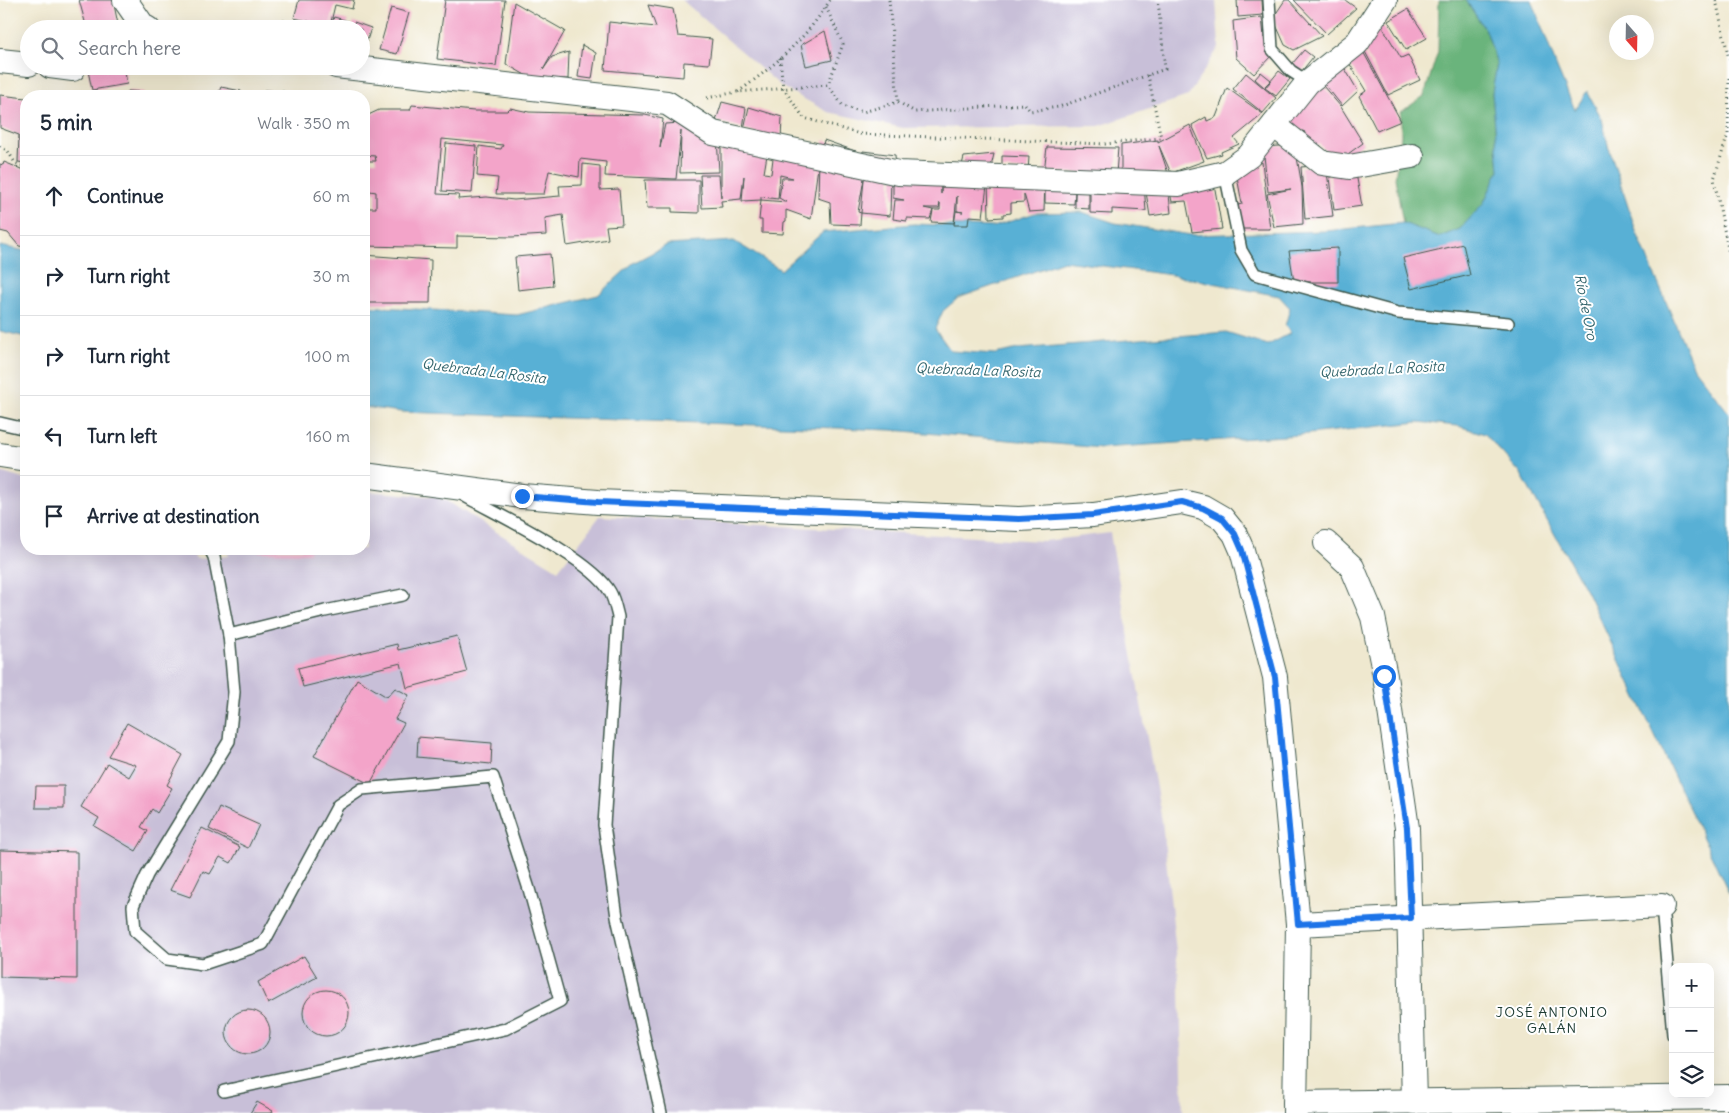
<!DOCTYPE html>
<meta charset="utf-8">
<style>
:root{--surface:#fff;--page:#f2f2f3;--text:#1f2937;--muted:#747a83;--line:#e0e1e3}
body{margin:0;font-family:Delius,sans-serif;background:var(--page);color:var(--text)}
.controls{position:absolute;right:15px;bottom:15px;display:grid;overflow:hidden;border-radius:10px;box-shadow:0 5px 20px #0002}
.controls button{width:45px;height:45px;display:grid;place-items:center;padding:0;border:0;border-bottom:1px solid var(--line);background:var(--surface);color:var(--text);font:25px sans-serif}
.compass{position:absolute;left:1609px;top:15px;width:45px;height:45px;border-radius:50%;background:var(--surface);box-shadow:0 5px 20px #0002;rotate:160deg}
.stop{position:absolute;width:15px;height:15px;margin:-11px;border:4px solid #1a73e8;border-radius:50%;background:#fff}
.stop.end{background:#1a73e8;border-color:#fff;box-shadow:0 1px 5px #0008}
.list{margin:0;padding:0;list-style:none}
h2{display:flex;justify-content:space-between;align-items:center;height:65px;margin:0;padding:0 20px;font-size:21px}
h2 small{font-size:16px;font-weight:400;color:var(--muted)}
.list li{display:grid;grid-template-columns:32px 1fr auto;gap:15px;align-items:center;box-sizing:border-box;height:80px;padding:0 20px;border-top:1px solid var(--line)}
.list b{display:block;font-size:19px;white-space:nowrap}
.list em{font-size:16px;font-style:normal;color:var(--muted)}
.icon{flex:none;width:28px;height:28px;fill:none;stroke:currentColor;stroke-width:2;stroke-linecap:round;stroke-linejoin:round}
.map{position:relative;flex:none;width:1729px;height:1113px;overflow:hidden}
.search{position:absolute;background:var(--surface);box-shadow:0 5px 20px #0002;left:20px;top:20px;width:350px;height:55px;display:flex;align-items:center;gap:12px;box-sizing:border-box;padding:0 18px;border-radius:28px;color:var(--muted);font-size:19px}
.panel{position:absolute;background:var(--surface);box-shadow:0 5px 20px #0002;left:20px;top:90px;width:350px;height:465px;border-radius:20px}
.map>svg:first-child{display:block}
.industrial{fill:#c8bfd8}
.forest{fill:#6bb47b;stroke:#457858}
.water{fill:#58b0d5;stroke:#3c7684;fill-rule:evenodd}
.building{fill:#f3a4c9;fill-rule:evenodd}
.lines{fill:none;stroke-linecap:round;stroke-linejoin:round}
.lane-casing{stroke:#3e574b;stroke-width:14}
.street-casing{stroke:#3e574b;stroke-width:26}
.path{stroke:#3e574b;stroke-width:3;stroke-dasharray:1 4;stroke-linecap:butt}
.lane{stroke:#fff;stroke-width:11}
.street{stroke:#fff;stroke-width:24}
.route{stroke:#1a73e8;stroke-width:6}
.labels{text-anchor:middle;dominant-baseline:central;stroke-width:4;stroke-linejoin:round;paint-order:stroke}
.water-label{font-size:14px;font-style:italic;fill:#33656c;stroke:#fff}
.neighbourhood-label{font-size:14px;letter-spacing:1px;fill:#1f3d34;stroke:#fff}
</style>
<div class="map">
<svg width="1729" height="1113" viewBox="0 0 1729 1113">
<rect width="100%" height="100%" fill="#fff"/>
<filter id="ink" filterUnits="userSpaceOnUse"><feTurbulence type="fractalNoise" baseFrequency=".02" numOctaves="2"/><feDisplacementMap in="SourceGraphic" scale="10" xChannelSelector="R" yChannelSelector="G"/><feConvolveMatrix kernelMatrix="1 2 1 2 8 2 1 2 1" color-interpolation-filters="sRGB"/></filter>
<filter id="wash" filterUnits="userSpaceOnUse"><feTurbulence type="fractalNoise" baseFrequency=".0096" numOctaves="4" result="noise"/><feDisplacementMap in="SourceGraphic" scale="20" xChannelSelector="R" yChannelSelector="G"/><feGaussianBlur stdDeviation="1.12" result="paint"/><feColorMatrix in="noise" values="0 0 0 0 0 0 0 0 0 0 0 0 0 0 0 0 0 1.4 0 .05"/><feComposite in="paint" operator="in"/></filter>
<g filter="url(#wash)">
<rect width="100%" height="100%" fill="#efe8cf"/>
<g class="industrial">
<polygon points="682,0 1216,0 1219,47 1188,96 1099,126 903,128 828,112 782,87"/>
<polygon points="0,472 26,480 26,549 187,549 197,559 229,556 226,549 364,549 364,491 440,497 558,570 600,516 1044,541 1110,533 1162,821 1180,989 1183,1113 0,1113"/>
</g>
<polygon class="forest" points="1439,0 1466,0 1487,33 1497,64 1492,93 1499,170 1483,204 1460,229 1440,237 1403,223 1395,178 1401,136 1401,112 1424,96 1438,51"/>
<g class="water">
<path d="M 1466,0 L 1532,0 L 1557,68 L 1575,110 L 1587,91 L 1602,119 L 1608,145 L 1636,231 L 1694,368 L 1729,413 L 1729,893 L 1587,592 L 1521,474 L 1485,434 L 1458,426 L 1418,422 L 1299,435 L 1102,448 L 891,430 L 401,412 L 364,407 L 364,306 L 517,315 L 598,295 L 633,263 L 667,245 L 734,241 L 781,270 L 823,232 L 914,224 L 993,227 L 1035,213 L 1082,212 L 1115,223 L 1191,235 L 1326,231 L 1403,223 L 1440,237 L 1460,229 L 1483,204 L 1499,170 L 1492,93 L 1497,64 L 1487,33 ZM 1064,261 L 1172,275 L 1279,296 L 1290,308 L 1285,326 L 1291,333 L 1268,345 L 1226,332 L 1018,349 L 995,354 L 951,351 L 935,329 L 943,311 L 958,298 Z"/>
<polygon points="0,246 26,251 26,337 0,331"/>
</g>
<g id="blocks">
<g class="building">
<polygon points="79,0 113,0 119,29 87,29"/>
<polygon points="299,0 354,0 352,9 335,5 330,26 294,18"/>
<polygon points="445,0 505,0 496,66 437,59"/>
<polygon points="1237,0 1262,0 1263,15 1238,17"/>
<polygon points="1285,0 1289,0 1322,36 1294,50 1285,45 1273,18"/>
<polygon points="1294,0 1345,0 1356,8 1327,34"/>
<polygon points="514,2 565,31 543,70 552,57 569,52 568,79 539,78 536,81 506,64"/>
<polygon points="648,5 673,9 678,36 712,39 709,64 684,62 683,77 605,70 609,22 656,27"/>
<polygon points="391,8 409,13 397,54 379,50"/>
<polygon points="1408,9 1427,38 1406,50 1388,21"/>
<polygon points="334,17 348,21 346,29 330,29"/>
<polygon points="1262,17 1265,47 1272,55 1254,74 1236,58 1233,21"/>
<polygon points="283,20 317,28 317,29 281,29"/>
<polygon points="354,22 371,28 363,53 361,53 361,29 352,29"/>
<polygon points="1382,26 1401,58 1408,55 1420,80 1388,95 1361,44"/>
<polygon points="825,31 832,60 806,66 801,45"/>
<polygon points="582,45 596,53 592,79 578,77"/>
<polygon points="1360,46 1401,121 1377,131 1359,96 1366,91 1345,56"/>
<polygon points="1304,50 1313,57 1301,72 1292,64"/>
<polygon points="1341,62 1358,91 1342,106 1319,77"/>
<polygon points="87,66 124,66 127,84 92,90"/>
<polygon points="1279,71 1290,79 1276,96 1265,88"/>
<polygon points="1261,72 1271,80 1264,87 1255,79"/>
<polygon points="1246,73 1276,98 1263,113 1233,89"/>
<polygon points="1317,79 1341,107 1363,143 1337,162 1319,144 1315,148 1302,136 1305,132 1278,121"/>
<polygon points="221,87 241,91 241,96 197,96 218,94"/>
<polygon points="1227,88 1263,114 1234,138 1239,144 1221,152 1222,154 1207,158 1192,125 1206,117 1207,121 1216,117"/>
<polygon points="264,90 282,91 310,96 264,96"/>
<polygon points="128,91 144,92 143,96 127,96"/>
<polygon points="0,95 26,98 26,163 18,162 19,135 0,128"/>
<polygon points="722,102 746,108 743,128 716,121"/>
<polygon points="412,105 474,111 507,111 510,108 529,112 645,115 663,119 660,148 665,124 681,123 717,137 719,172 680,173 681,131 676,179 605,176 606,162 580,159 579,177 549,171 544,194 496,194 498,178 477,176 479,146 501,149 503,145 442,139 437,194 459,195 458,199 487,197 514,200 560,196 559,186 582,185 583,164 600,166 600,190 619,189 622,225 606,226 608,239 567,246 563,215 545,218 546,235 512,237 457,236 457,248 364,246 364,208 376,208 376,192 364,190 364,161 376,161 375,156 364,155 364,117 379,110 410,110"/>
<polygon points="749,107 782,117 781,141 744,129"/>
<polygon points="1190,125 1204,161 1171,173 1159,146 1168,173 1121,175 1121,145 1158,140 1158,142"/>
<path d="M 721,138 L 768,149 L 764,173 L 771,174 L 774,151 L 819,159 L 811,219 L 786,210 L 786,221 L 784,222 L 783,234 L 762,233 L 762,220 L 759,220 L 761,200 L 742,201 L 744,176 L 741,199 L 721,201 L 722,207 L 702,208 L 700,175 L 719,175 L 721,198 ZM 780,175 L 793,178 L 782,178 L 779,198 L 786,202 L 761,200 L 761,197 L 778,199 Z"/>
<polygon points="824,140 858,152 856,161 821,155"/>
<polygon points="446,143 476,146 472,193 442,191"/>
<polygon points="1295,145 1302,187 1303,224 1274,227 1267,194 1291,189 1268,192 1263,147"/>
<polygon points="1047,147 1118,148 1116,174 1044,172"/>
<polygon points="863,151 895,155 896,167 861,160"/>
<polygon points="994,154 991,167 962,165 964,157"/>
<polygon points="1002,156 1029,157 1028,171 1002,169"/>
<polygon points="819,159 891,176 890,216 861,213 864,179 858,212 861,213 860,225 831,224 830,202 818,198"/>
<polygon points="4,162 26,171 26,247 19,246 8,233 0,231 0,164 3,165"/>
<polygon points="1262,162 1270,229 1241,229 1238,205 1242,204 1236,171"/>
<polygon points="1326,165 1333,216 1305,219 1301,167"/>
<polygon points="1355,168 1362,206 1334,210 1329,169"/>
<polygon points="893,176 941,176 941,194 941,176 988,178 983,217 969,216 968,225 954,225 956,211 963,212 957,211 957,196 954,223 931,222 933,210 940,210 940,203 939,208 924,208 933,210 930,219 907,218 907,221 893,219 895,200 904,200 893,198"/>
<polygon points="1213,178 1222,229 1192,232 1186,201 1172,202 1169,186"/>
<polygon points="988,179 1045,180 1044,211 1029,212 1024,194 1024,202 1011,203 1011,213 1003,214 1003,217 989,218"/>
<polygon points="645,180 699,180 699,213 672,212 672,208 647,208"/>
<polygon points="1045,180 1089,182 1089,209 1075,208 1075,193 1074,204 1045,203"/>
<polygon points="1090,183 1144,185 1146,211 1112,209 1112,214 1090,213"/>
<polygon points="1168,186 1171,213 1150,216 1146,192"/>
<polygon points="1463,244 1470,275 1411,289 1403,258"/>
<polygon points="1338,248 1338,282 1294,282 1289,251"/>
<polygon points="550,254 553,286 518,290 515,257"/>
<polygon points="364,255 431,260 430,303 364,303"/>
<polygon points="258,549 310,549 309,553 258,552"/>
<polygon points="457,636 467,672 407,688 401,663 303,687 298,668 397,644 398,650"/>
<polygon points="357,679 387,697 395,688 409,695 395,719 404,723 370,784 314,756"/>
<polygon points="127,723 183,755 167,785 172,788 157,813 152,809 141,827 148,831 136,851 94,826 99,818 81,807 107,763 129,777 136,765 108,756"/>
<polygon points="418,737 492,743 491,764 417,757"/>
<polygon points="36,786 64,786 64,808 35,808"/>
<polygon points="219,807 259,825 248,848 209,829"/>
<polygon points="202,828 240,847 231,863 220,857 210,874 203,871 190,897 170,890"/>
<polygon points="0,850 77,852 77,979 0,977"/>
<polygon points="304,956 317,977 268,1004 258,982"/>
<circle cx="326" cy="1013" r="23"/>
<circle cx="248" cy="1032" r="22"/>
<polygon points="257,1102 273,1111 272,1113 250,1113"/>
</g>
</g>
</g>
<g filter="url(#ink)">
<use href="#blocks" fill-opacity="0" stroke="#3e574b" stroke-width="1"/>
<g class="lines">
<g class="lane-casing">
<g id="lane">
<polyline points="1269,0 1272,49 1291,71 1308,82"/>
<polyline points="1225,173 1241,250 1255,274 1398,313 1508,323"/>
<polyline points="0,423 26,429"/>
<path d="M 463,495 C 498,515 592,559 610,592 C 614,599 616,609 618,617 L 604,825 L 617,917 L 661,1113"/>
<polyline points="210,549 214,557 229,635 234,692 229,741 147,875 133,906 135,931 167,959 203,964 263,944 338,805 362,789 493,777 529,889 560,1001 505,1029 224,1091"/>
<polyline points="229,635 325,611 403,595"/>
<polyline points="1662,906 1673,1035"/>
</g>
</g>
<g class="street-casing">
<g id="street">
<polyline points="125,0 143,26 148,29"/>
<polyline points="0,61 29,64"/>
<polyline points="50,66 73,69"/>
<polyline points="336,66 667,103 713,133 899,173 1178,184 1225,173 1249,156 1308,82 1357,43 1385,0"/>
<polyline points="1274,125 1322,163 1349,167 1412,156"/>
<polyline points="0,455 26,459"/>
<polyline points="364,475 522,496 598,502 1019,519 1093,515 1182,502 1203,507 1222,518 1235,534 1242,550 1275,677 1298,924 1295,1113"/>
<polyline points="1326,543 1352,567 1373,617 1385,676 1407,828 1414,1102"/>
<polyline points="1298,924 1662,906"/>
<polyline points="1295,1103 1729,1097"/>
</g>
</g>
<g class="path">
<polyline points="889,0 898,102"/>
<polyline points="1716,0 1729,59"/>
<polyline points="826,7 843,44 828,85"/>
<polyline points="780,58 783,88 804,118 860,134 1105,144 1161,138 1148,75"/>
<polyline points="1729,78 1728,134 1714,179 1729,254"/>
<path d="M 738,92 C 773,67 808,37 830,0"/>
<polyline points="707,98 737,92 828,85 843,106 863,112 898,102 915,112 1025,104 1030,111 1059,107 1165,69 1158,0"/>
<polyline points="0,146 8,151 15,163 26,167"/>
</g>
<use href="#lane" class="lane"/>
<use href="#street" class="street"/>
</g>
</g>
<g class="lines" filter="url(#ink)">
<polyline class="route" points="522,496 598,502 1019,519 1093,515 1182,502 1203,508 1222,518 1235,534 1242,550 1275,677 1298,924 1411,918 1407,828 1384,676"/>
</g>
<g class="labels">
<g class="water-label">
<text transform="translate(1586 307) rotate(79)">Río de Oro</text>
<text transform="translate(1382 369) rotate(-3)">Quebrada La Rosita</text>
<text transform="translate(978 370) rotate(2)">Quebrada La Rosita</text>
<text transform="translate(484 371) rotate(7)">Quebrada La Rosita</text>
</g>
<g class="neighbourhood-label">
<text x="1552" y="1012">JOSÉ ANTONIO<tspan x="1552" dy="16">GALÁN</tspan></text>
</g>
</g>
</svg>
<div class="controls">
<button>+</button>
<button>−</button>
<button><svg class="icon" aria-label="layers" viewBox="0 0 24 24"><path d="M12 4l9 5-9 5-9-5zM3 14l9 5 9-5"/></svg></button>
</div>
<svg class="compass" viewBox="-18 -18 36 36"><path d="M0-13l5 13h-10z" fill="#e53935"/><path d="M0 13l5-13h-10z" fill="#747a83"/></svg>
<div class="stop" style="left:1384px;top:676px"></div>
<div class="stop end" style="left:522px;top:496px"></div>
<div class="search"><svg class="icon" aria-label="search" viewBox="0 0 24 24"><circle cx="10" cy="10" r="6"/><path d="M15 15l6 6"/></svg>Search here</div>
<section class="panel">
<h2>5 min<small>Walk · 350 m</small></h2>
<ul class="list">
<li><svg class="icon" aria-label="ahead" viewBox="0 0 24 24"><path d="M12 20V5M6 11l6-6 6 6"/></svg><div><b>Continue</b></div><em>60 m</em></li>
<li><svg class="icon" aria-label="right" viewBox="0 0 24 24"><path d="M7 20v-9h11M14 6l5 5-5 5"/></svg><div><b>Turn right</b></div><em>30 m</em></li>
<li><svg class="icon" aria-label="right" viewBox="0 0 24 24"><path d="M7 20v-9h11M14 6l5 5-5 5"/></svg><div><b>Turn right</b></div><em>100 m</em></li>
<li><svg class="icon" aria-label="left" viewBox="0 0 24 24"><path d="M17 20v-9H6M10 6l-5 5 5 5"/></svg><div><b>Turn left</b></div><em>160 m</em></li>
<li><svg class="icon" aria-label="arrive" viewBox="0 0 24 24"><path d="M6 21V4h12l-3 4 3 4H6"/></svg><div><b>Arrive at destination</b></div></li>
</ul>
</section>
</div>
